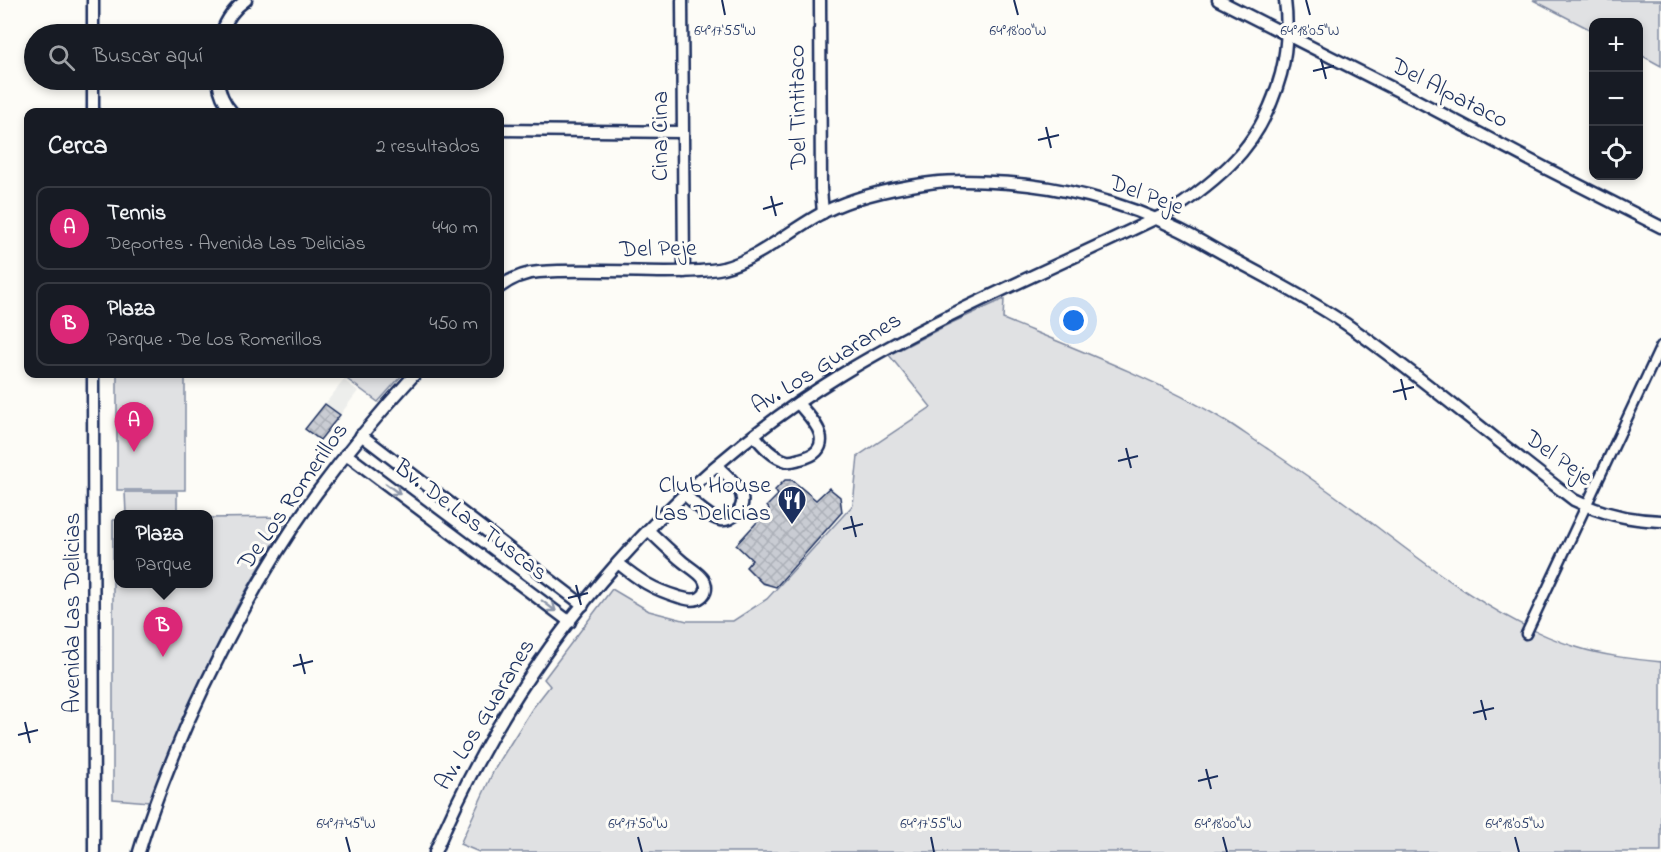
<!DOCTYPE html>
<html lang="es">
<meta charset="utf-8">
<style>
:root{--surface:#171b24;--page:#20242c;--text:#f1f3f6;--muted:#9ea1a6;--line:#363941;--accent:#db2777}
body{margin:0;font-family:"Indie Flower",sans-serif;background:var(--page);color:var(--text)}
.controls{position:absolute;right:18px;top:18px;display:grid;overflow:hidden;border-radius:12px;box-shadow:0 3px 9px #0003}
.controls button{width:54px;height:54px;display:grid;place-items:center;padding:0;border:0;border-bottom:2px solid var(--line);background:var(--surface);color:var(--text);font:30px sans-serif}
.you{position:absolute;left:1074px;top:321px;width:21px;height:21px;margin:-15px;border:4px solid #fff;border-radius:50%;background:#1a73e8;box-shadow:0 0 0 9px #1a73e833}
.badge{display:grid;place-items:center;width:39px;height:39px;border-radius:50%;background:var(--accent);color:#fff;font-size:20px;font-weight:700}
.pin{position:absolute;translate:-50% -50px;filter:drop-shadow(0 2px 3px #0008)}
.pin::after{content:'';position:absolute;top:32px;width:21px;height:18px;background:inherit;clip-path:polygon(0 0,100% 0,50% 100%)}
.popup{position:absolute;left:114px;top:510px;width:99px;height:78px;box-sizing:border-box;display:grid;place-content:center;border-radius:12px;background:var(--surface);filter:drop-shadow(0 2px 4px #0005);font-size:20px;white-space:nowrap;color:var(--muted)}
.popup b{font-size:22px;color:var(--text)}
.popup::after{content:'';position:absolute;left:50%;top:100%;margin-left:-12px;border:12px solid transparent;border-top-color:var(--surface)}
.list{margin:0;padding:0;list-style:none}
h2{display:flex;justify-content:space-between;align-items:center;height:78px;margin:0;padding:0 24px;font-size:26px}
h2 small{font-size:20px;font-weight:400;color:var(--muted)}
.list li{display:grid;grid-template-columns:39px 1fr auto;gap:18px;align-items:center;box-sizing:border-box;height:84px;margin:0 12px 12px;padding:0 12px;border:2px solid var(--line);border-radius:12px}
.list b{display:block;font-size:22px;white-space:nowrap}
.list p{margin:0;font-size:20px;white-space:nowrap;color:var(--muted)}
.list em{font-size:20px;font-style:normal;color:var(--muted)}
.icon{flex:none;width:33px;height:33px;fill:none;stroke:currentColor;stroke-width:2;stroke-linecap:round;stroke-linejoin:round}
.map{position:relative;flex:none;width:1661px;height:852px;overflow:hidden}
.search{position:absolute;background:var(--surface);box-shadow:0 3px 9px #0003;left:24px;top:24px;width:480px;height:66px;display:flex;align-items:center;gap:15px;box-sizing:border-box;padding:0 21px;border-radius:33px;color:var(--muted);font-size:22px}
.panel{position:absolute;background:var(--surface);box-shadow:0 3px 9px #0003;left:24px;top:108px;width:480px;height:270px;border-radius:12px}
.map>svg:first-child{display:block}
.built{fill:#edeeec}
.green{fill:#e0e1e3;stroke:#7e88a0;stroke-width:1.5}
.building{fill:url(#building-cross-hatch);stroke:#1b2f5e;stroke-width:1.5}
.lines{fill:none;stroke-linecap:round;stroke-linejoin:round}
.pedestrian-casing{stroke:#1b2f5e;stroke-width:13}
.minor-casing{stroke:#1b2f5e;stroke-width:15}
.pedestrian{stroke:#fdfcf7;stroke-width:8}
.minor{stroke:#fdfcf7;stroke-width:10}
.oneway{stroke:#8c96aa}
.ticks{fill:none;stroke:#1b2f5e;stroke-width:2}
.labels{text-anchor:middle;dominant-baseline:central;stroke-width:6;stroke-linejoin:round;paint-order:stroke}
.street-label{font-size:24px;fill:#1b2f5e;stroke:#fdfcf7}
.poi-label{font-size:24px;fill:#1b2f5e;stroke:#fdfcf7;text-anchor:end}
.ticks-label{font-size:15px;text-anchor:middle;fill:#1b2f5e;stroke:#fdfcf7;stroke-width:6;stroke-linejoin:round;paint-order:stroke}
</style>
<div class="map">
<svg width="1661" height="852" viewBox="0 0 1661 852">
<defs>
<pattern id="building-cross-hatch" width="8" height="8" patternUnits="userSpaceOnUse" patternTransform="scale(1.5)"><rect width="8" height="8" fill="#c9ccd3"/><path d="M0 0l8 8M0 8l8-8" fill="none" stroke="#acb0b8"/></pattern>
</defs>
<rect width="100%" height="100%" fill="#fdfcf7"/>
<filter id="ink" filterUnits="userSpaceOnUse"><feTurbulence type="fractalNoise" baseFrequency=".0167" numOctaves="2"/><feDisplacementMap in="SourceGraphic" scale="12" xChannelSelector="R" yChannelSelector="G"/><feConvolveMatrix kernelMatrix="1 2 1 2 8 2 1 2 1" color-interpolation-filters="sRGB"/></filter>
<g filter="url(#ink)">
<polygon class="built" points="344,380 358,391 340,415 325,404"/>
<g class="green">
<polygon points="1533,0 1661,0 1661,66 1639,54 1638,22 1594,22 1593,31"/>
<path d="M 1004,299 L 1003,319 C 1079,350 1156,379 1226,421 C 1240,430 1254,440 1268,449 C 1302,472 1335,495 1368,520 C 1429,567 1502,624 1576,647 C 1604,656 1633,659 1661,662 L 1661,852 L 479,852 L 460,844 L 494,770 L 532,709 L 550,686 L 544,679 L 612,589 L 649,611 L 687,621 L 733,621 L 767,599 L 853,505 L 858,456 L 931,407 L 889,355 L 947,325 Z"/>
<rect x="117" y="374" width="68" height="116"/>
<polygon points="340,374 403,374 378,402"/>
<polygon points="125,492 177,492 177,514 126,514"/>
<polygon points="289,517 237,606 220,640 150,802 113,799 113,520 118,520 118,584 208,584 208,518"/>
</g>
<g class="building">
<polygon points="325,404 340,415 320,440 305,429"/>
<polygon points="785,480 792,480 816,500 829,488 840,497 842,512 776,587 762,583 746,567 752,560 736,545 769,509 767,506 778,495 775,490"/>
</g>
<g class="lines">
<g class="pedestrian-casing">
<polyline id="pedestrian" points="1526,634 1661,346"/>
</g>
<g class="minor-casing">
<g id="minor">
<polyline points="93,0 93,34"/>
<polyline points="682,0 684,272"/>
<polyline points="820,0 821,189 823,213"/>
<polyline points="1218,0 1418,101 1545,168 1661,227"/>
<path d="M 221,34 C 226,20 233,9 246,0"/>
<polyline points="93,80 93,112"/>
<path d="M 218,80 C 219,91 224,103 232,112"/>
<polyline points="500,130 682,132"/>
<path d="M 500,287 C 512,278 524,273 539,272 C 581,269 624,272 666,272 C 685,272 705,272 723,268 C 759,259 791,229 824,212 C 854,197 889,189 923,184 C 945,180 969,181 992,182 C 1055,184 1124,202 1180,230 C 1198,239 1214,249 1231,258 C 1270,279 1309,299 1346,324 C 1425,379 1497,442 1574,500 C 1602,514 1630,520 1661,521"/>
<polyline points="93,374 94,852"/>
<polyline points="361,435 583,605"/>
<path d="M 754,435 C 762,445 773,458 787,461 C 791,462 796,460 800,459 C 814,456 824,449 820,434 C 817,423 805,412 798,403"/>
<polyline points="346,454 570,622"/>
<path d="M 685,495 C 695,503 707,517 720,520 C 726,521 733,518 737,513 C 753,496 729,477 717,466"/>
<path d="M 618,563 C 639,580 652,589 679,597 C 686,599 695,602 701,597 C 707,593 707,586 704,580 C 700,573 689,567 683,562 C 671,552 660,541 648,530"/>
<path d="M 139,852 C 152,808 169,766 187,724 C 223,644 265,565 316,494 C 347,452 380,412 415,374"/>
<path d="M 435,852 C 515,660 661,485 839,376 C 945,311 1064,264 1175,209 C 1230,171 1263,140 1281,74 C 1287,50 1288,24 1285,0"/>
</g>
</g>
<use href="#pedestrian" class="pedestrian"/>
<use href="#minor" class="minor"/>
</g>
<defs><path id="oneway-shaft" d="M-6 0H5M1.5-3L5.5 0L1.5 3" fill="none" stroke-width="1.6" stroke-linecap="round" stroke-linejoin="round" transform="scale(1.5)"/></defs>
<g class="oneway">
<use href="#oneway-shaft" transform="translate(393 489) rotate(37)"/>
<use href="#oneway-shaft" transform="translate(549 606) rotate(37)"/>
</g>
</g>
<path class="ticks" d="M 722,0 L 725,15M 1014,0 L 1018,15M 1306,0 L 1310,15M 1321,59 L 1326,79M 1313,71 L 1334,66M 1046,127 L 1051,148M 1038,140 L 1059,135M 771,196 L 776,216M 763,209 L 783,203M 1401,379 L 1406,400M 1393,392 L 1414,387M 1126,448 L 1131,468M 1118,461 L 1138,456M 851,516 L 856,537M 843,529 L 863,524M 576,585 L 581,605M 568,598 L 588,593M 300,654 L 305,674M 293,666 L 313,661M 1481,700 L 1486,720M 1473,713 L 1494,708M 25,722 L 30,743M 18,735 L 38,730M 1206,769 L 1211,789M 1198,781 L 1218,776M 346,837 L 350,852M 638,837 L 642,852M 931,837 L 934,852M 1223,837 L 1227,852M 1515,837 L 1519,852"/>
<defs>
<g id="restaurant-pin" transform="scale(1.5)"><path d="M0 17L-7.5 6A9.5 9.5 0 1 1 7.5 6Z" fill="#1b2f5e" stroke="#fdfcf7"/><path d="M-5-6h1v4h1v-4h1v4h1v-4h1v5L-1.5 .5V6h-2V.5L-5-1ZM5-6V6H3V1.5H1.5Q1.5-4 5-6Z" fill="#fff"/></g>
</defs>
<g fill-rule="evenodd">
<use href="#restaurant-pin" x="792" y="500"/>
</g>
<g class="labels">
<g class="street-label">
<text transform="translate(1449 94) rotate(27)">Del Alpataco</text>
<text transform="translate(799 107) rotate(-91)">Del Tintitaco</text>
<text transform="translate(661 136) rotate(-90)">Cina Cina</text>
<text transform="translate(1146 196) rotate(20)">Del Peje</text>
<text transform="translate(658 250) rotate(-1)">Del Peje</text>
<text transform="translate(827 364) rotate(-32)">Av. Los Guaranes</text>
<text transform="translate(1558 459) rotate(36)">Del Peje</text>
<text transform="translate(294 497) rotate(-55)">De Los Romerillos</text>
<text transform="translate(470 521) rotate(37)">Bv. De Las Tuscas</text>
<text transform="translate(73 613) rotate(-90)">Avenida Las Delicias</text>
<text transform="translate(486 715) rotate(-59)">Av. Los Guaranes</text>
</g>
<g class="poi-label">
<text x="771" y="486">Club House<tspan x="771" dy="28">Las Delicias</tspan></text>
</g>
</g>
<g class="ticks-label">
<text x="725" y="35">64°17'55"W</text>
<text x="1018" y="35">64°18'00"W</text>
<text x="1310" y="35">64°18'05"W</text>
<text x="346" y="828">64°17'45"W</text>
<text x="638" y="828">64°17'50"W</text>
<text x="931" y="828">64°17'55"W</text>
<text x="1223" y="828">64°18'00"W</text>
<text x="1515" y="828">64°18'05"W</text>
</g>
</svg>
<div class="controls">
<button>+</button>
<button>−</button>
<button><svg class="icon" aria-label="locate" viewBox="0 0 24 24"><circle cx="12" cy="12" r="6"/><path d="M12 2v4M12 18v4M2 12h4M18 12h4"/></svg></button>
</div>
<div class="you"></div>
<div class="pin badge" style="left:134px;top:452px">A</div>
<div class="pin badge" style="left:163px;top:657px">B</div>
<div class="popup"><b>Plaza</b>Parque</div>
<div class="search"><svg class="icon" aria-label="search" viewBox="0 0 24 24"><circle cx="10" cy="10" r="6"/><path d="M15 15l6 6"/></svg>Buscar aquí</div>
<section class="panel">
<h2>Cerca<small>2 resultados</small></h2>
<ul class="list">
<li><span class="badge">A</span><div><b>Tennis</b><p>Deportes · Avenida Las Delicias</p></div><em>440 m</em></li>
<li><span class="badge">B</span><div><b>Plaza</b><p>Parque · De Los Romerillos</p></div><em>450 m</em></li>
</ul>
</section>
</div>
